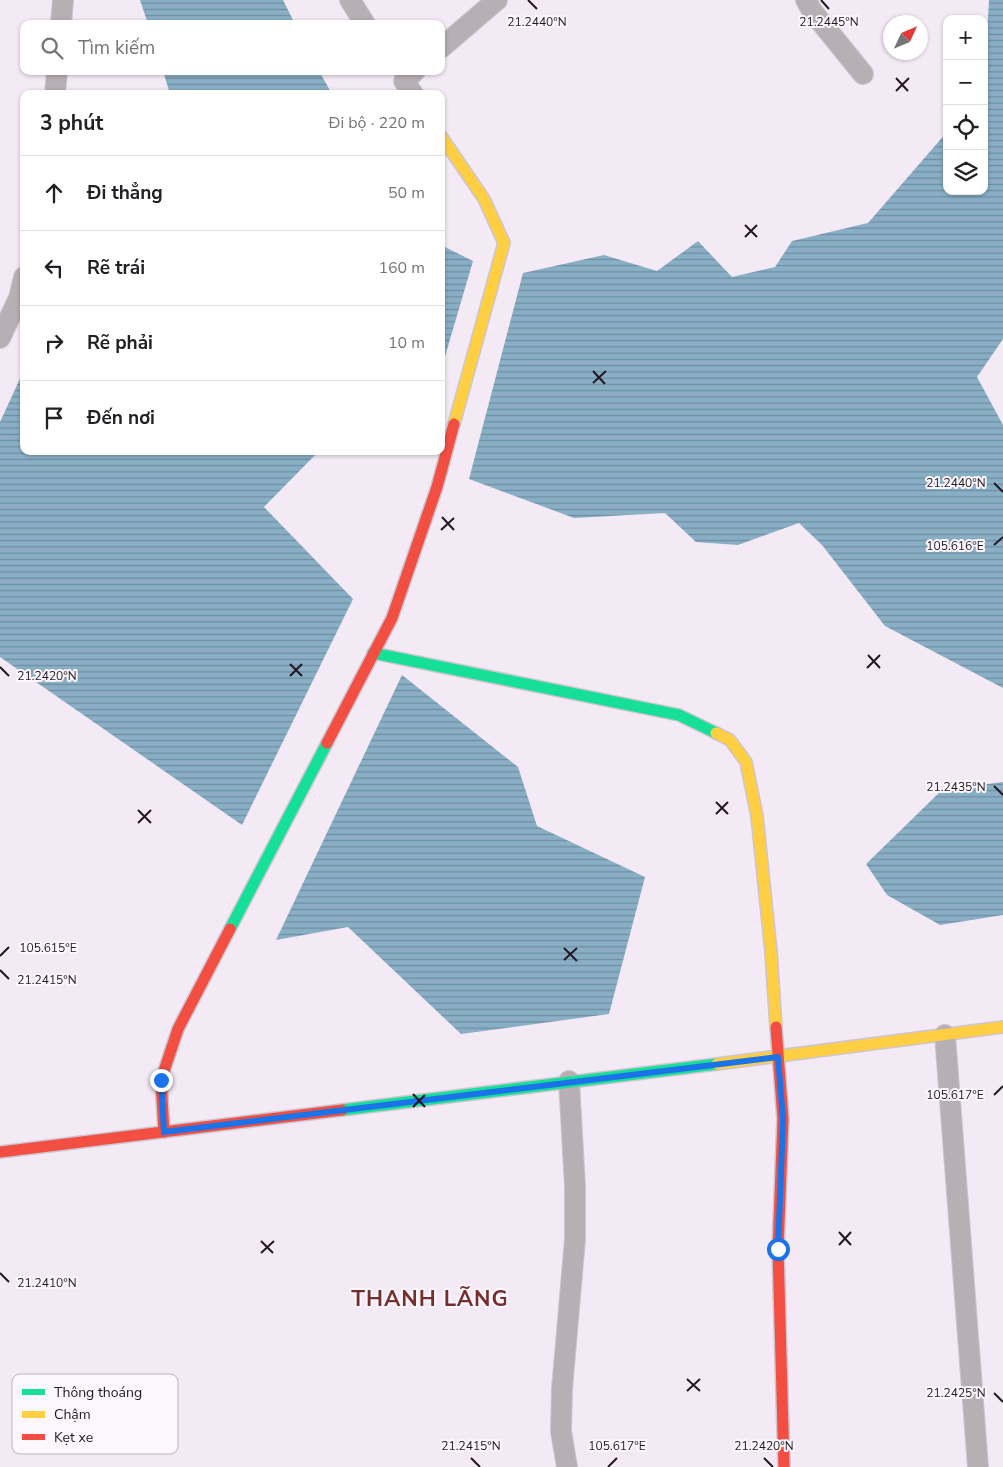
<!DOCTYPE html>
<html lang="vi">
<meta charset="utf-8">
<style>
:root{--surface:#fff;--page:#f2f2f2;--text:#202124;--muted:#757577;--line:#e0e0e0}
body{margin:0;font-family:"Nunito Sans",sans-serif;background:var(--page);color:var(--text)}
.controls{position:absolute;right:15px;top:15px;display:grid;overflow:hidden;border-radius:10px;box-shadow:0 1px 4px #0004}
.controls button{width:45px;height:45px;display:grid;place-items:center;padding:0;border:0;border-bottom:1px solid var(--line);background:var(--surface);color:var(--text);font:25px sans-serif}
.compass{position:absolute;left:883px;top:15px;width:45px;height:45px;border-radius:50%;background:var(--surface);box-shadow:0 1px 4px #0004;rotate:46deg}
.stop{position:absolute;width:15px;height:15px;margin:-11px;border:4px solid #1a73e8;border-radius:50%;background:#fff}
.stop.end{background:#1a73e8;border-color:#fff;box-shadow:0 1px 5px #0008}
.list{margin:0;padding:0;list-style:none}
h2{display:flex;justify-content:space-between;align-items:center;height:65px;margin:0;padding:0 20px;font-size:21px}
h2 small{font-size:16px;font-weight:400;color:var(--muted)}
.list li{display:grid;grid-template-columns:32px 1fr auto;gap:15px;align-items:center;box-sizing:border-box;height:75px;padding:0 20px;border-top:1px solid var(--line)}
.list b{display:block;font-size:19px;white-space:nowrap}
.list em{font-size:16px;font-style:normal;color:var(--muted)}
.icon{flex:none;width:28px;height:28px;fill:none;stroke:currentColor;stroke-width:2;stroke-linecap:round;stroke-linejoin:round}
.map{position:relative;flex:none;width:1003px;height:1467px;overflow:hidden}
.search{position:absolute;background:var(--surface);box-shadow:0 1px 4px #0004;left:20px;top:20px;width:425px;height:55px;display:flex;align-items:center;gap:12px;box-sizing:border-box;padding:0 18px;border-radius:10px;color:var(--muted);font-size:19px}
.panel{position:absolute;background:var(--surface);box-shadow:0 1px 4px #0004;left:20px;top:90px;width:425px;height:365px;border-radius:10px}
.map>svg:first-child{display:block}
.water{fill:url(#water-rules)}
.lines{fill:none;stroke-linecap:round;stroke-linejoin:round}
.street-casing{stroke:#cdc5cf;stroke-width:22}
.fast-casing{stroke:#cdc5cf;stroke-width:14}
.slow-casing{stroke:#cdc5cf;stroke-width:14}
.jam-casing{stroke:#cdc5cf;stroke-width:14}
.street{stroke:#b8afb5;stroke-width:20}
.fast{stroke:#16e098;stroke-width:11}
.slow{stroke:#ffcf43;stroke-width:11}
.jam{stroke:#f24e42;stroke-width:11}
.route{stroke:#1a73e8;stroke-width:6}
.ticks{fill:none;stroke:#211823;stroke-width:2}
.labels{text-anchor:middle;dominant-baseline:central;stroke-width:4;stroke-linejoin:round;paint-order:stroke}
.district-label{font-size:22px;font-weight:bold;letter-spacing:1px;fill:#742e2d;stroke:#fcf7fd}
.key{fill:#fcf7fd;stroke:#bab4bc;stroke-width:1}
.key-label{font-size:14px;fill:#211823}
.ticks-label{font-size:12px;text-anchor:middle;fill:#211823;stroke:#fcf7fd;stroke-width:4;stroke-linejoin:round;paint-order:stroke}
</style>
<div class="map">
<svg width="1003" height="1467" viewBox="0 0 1003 1467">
<defs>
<pattern id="water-rules" width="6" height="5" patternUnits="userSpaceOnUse" patternTransform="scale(1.25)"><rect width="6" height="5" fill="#89afc6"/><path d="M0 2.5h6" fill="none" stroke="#708da0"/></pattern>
</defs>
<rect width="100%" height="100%" fill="#f4eaf6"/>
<g class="water">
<polygon points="140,0 283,0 295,24 148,24"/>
<polygon points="989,0 1003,0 1003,339 977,377 1003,425 1003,688 885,626 822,545 799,523 738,545 696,542 665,513 574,518 469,479 523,273 604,255 657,271 698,241 732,277 775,267 792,241 868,223 947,132 947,191 984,191 984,88"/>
<polygon points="163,71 319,71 332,94 170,94"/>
<polygon points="441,245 473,261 441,370"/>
<polygon points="24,370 24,451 319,451 264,507 353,599 242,825 0,657 0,422"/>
<polygon points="402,675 518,767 537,826 645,877 609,1014 461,1034 348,927 276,940"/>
<polygon points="1003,782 1003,915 940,925 887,895 866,864 942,790"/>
</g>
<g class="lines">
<g class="street-casing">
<g id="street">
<polyline points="350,0 365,24"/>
<polyline points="806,0 812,11 863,74"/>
<polyline points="61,24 63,0"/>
<polyline points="441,48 497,0"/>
<polyline points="55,94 57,71"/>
<polyline points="413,94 404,81 415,71"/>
<polyline points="0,338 19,298 24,277"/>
<polyline points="945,1035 978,1467"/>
<polyline points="567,1467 561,1431 562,1389 575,1239 575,1187 569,1081"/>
</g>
</g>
<g class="fast-casing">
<g id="fast">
<polyline points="373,653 679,715 716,733"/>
<polyline points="230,929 327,743"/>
<polyline points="342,1110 717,1064"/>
</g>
</g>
<g class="slow-casing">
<g id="slow">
<polyline points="441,136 484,199 504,243 454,424"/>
<polyline points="716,733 730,740 746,762 757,816 771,952 776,1027"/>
<polyline points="717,1064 1003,1027"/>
</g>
</g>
<g class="jam-casing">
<g id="jam">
<polyline points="327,743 392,618 437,487 454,424"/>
<polyline points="776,1027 783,1119 778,1249 784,1467"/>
<polyline points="164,1132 161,1080 178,1029 230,929"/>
<polyline points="0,1152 342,1110"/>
</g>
</g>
<use href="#street" class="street"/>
<use href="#fast" class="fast"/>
<use href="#slow" class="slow"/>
<use href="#jam" class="jam"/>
</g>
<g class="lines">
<polyline class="route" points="161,1080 164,1132 778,1057 783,1120 778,1249"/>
</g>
<path class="ticks" d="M 528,0 L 537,9M 821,0 L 829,9M 896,78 L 908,91M 896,91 L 909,78M 745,225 L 757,237M 745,237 L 757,225M 593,371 L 605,384M 593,383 L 606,371M 994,483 L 1003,492M 442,517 L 454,530M 441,530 L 454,518M 994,545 L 1003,537M 868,655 L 880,668M 290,664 L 302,676M 0,667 L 9,676M 867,668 L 880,655M 290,676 L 302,664M 994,786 L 1003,795M 716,802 L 728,814M 138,810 L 151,823M 716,814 L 728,802M 138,823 L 151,810M 564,948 L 577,961M 0,956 L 9,947M 564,960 L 577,948M 0,970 L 9,979M 413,1094 L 425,1107M 994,1095 L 1003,1086M 413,1107 L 425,1095M 839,1232 L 851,1245M 261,1241 L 273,1253M 839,1245 L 851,1232M 261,1253 L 274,1241M 0,1273 L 9,1282M 687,1379 L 700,1391M 687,1391 L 700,1379M 994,1393 L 1003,1402M 471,1458 L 480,1467M 764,1458 L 773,1467M 608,1467 L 617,1458"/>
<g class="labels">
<g class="district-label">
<text x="430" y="1299">THANH LÃNG</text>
</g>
</g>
<rect x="12" y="1374" width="166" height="80" rx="8" class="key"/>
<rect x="22" y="1389" width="23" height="6" fill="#16e098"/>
<rect x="22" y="1411" width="23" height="7" fill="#ffcf43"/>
<rect x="22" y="1434" width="23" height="6" fill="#f24e42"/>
<g class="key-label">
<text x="54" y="1397">Thông thoáng</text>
<text x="54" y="1419">Chậm</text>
<text x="54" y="1442">Kẹt xe</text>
</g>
<g class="ticks-label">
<text x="537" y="26">21.2440°N</text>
<text x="829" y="26">21.2445°N</text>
<text x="956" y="487">21.2440°N</text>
<text x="955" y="550">105.616°E</text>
<text x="47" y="680">21.2420°N</text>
<text x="956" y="791">21.2435°N</text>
<text x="48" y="952">105.615°E</text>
<text x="47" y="984">21.2415°N</text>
<text x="955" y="1099">105.617°E</text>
<text x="47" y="1287">21.2410°N</text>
<text x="956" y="1397">21.2425°N</text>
<text x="471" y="1450">21.2415°N</text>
<text x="764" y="1450">21.2420°N</text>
<text x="617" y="1450">105.617°E</text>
</g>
</svg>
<div class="controls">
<button>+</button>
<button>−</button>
<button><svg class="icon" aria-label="locate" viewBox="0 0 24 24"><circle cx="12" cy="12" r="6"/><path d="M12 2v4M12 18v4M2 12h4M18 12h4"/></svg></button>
<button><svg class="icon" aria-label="layers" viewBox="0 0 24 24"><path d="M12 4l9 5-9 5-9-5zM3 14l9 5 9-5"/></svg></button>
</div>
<svg class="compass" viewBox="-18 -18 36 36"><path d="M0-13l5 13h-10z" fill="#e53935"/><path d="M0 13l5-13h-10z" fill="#757577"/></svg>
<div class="stop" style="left:778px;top:1249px"></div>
<div class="stop end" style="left:161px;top:1080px"></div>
<div class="search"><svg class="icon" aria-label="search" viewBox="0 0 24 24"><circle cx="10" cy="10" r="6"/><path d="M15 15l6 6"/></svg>Tìm kiếm</div>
<section class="panel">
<h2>3 phút<small>Đi bộ · 220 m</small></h2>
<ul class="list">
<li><svg class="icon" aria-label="ahead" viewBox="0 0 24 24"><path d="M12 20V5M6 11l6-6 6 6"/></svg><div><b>Đi thẳng</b></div><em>50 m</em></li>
<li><svg class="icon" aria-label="left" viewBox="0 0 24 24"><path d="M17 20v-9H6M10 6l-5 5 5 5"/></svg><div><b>Rẽ trái</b></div><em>160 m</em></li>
<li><svg class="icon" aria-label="right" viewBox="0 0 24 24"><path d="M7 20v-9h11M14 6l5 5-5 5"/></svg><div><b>Rẽ phải</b></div><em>10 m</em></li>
<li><svg class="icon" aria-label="arrive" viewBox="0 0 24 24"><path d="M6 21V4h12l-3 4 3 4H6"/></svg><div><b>Đến nơi</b></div></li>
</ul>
</section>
</div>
